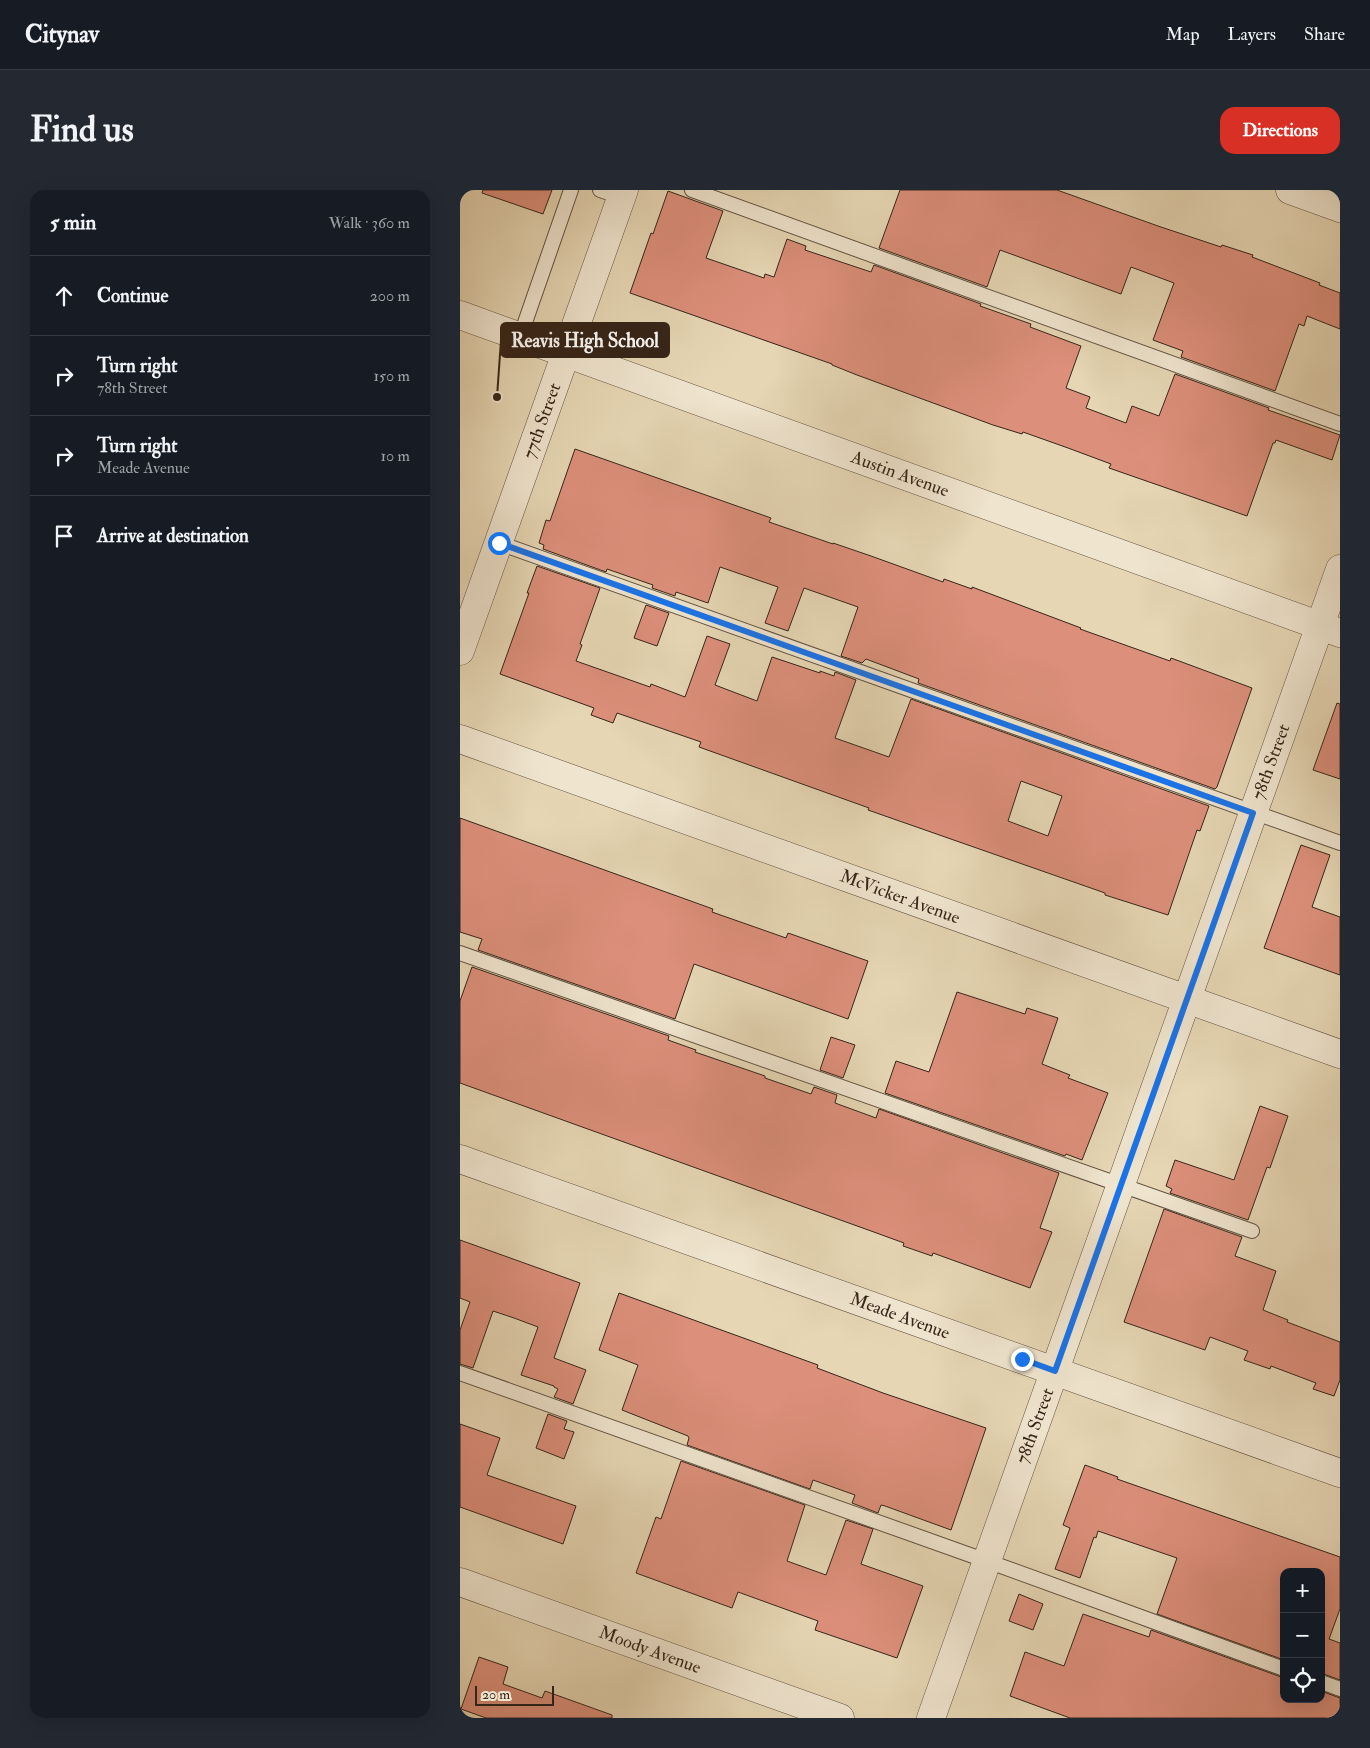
<!DOCTYPE html>
<meta charset="utf-8">
<style>
:root{--surface:#171b24;--page:#242831;--text:#f1f3f6;--muted:#9ea1a6;--line:#363941;--accent:#d93025}
body{margin:0;font-family:"IM FELL Double Pica",serif;background:var(--page);color:var(--text)}
.controls{position:absolute;right:15px;bottom:15px;display:grid;overflow:hidden;border-radius:10px;box-shadow:0 5px 20px #0002}
.controls button{width:45px;height:45px;display:grid;place-items:center;padding:0;border:0;border-bottom:1px solid var(--line);background:var(--surface);color:var(--text);font:25px sans-serif}
.scale{position:absolute;left:15px;bottom:12px;width:79px;box-sizing:border-box;padding-left:5px;border:2px solid #362519;border-top:0;font-size:14px;line-height:18px;white-space:nowrap;color:#362519;-webkit-text-stroke:4px #efe4ce;paint-order:stroke}
.stop{position:absolute;width:15px;height:15px;margin:-11px;border:4px solid #1a73e8;border-radius:50%;background:#fff}
.stop.end{background:#1a73e8;border-color:#fff;box-shadow:0 1px 5px #0008}
.list{margin:0;padding:0;list-style:none}
h2{display:flex;justify-content:space-between;align-items:center;height:65px;margin:0;padding:0 20px;font-size:21px}
h2 small{font-size:16px;font-weight:400;color:var(--muted)}
.list li{display:grid;grid-template-columns:32px 1fr auto;gap:15px;align-items:center;box-sizing:border-box;height:80px;padding:0 20px;border-top:1px solid var(--line)}
.list b{display:block;font-size:19px;white-space:nowrap}
.list p{margin:0;font-size:16px;white-space:nowrap;color:var(--muted)}
.list em{font-size:16px;font-style:normal;color:var(--muted)}
.icon{flex:none;width:28px;height:28px;fill:none;stroke:currentColor;stroke-width:2;stroke-linecap:round;stroke-linejoin:round}
.map{position:relative;flex:none;width:880px;height:1528px;overflow:hidden;border-radius:15px}
header{display:flex;align-items:center;gap:30px;box-sizing:border-box;height:70px;padding:0 25px;background:var(--surface);border-bottom:1px solid var(--line)}
header strong{font-size:24px}
nav{display:flex;gap:28px;margin-inline-start:auto;font-size:18px}
.intro{display:flex;align-items:center;justify-content:space-between;box-sizing:border-box;height:120px;padding:0 30px}
h1{margin:0;font-size:35px}
.button{padding:12px 22px;border-radius:15px;background:var(--accent);color:#fff;font-size:18px;font-weight:700}
main{display:flex;gap:30px;padding:0 30px}
aside{flex:1;background:var(--surface);border-radius:15px;box-shadow:0 5px 20px #0002}
.map>svg:first-child{display:block}
.building{fill:#dc8f7b;stroke:#362519;fill-rule:evenodd}
.lines{fill:none;stroke-linecap:round;stroke-linejoin:round}
.service-casing{stroke:#625140;stroke-width:16}
.minor-casing{stroke:#625140;stroke-width:29}
.service{stroke:#efe4ce;stroke-width:14}
.minor{stroke:#efe4ce;stroke-width:28}
.route{stroke:#1a73e8;stroke-width:6}
.labels{text-anchor:middle;dominant-baseline:central;stroke-width:5;stroke-linejoin:round;paint-order:stroke}
.street-label{font-size:18px;fill:#362519;stroke:#efe4ce}
.leader{fill:none;stroke:#362519;stroke-width:2}
.callout-dot{fill:#362519;stroke:#efe4ce;stroke-width:2}
.callout{fill:#362519;stroke:#362519;stroke-width:2}
.callout-label{font-size:19px;text-anchor:middle;font-weight:bold;fill:#fff}
</style>
<header>
<strong>Citynav</strong>
<nav><a>Map</a><a>Layers</a><a>Share</a></nav>
</header>
<div class="intro"><h1>Find us</h1><a class="button">Directions</a></div>
<main>
<aside>
<h2>5 min<small>Walk · 360 m</small></h2>
<ul class="list">
<li><svg class="icon" aria-label="ahead" viewBox="0 0 24 24"><path d="M12 20V5M6 11l6-6 6 6"/></svg><div><b>Continue</b></div><em>200 m</em></li>
<li><svg class="icon" aria-label="right" viewBox="0 0 24 24"><path d="M7 20v-9h11M14 6l5 5-5 5"/></svg><div><b>Turn right</b><p>78th Street</p></div><em>150 m</em></li>
<li><svg class="icon" aria-label="right" viewBox="0 0 24 24"><path d="M7 20v-9h11M14 6l5 5-5 5"/></svg><div><b>Turn right</b><p>Meade Avenue</p></div><em>10 m</em></li>
<li><svg class="icon" aria-label="arrive" viewBox="0 0 24 24"><path d="M6 21V4h12l-3 4 3 4H6"/></svg><div><b>Arrive at destination</b></div></li>
</ul>
</aside>
<div class="map">
<svg width="880" height="1528" viewBox="0 0 880 1528">
<rect width="100%" height="100%" fill="#e6d6b4"/>
<filter id="stains"><feTurbulence type="fractalNoise" baseFrequency=".004" numOctaves="4"/><feColorMatrix values="0 0 0 0 .2 0 0 0 0 .09 0 0 0 0 .02 0 0 0 .5 -.17"/></filter>
<radialGradient id="worn" r=".72"><stop offset=".6" stop-color="#630" stop-opacity="0"/><stop offset="1" stop-color="#630" stop-opacity=".3"/></radialGradient>
<g class="building">
<polygon points="23,0 92,0 83,24 22,3"/>
<polygon points="440,0 597,0 698,36 761,57 762,55 793,65 792,67 860,93 859,95 880,103 880,139 847,126 844,136 839,134 815,201 721,167 723,161 693,150 714,93 671,77 661,104 540,60 527,97 419,58"/>
<polygon points="208,1 263,21 246,68 304,88 305,84 314,87 327,49 346,56 345,60 411,82 414,75 521,114 520,116 571,134 570,137 621,156 606,198 630,207 626,218 666,233 672,216 699,226 715,184 809,218 808,220 880,245 872,270 816,250 815,253 813,253 787,326 649,278 651,274 608,258 563,242 562,244 533,235 397,185 372,175 372,174 170,103 191,43 193,44"/>
<polygon points="115,259 311,328 309,332 373,354 373,353 411,366 483,392 484,389 512,399 512,397 621,438 620,439 710,471 711,468 792,498 757,597 755,599 458,493 459,489 406,469 402,473 381,466 398,417 344,398 328,441 305,433 318,397 260,377 248,413 216,402 215,406 192,398 193,395 147,379 146,382 83,359 84,355 79,353 86,330 90,331"/>
<path d="M 77,376 L 140,398 L 120,454 L 122,455 L 116,471 L 190,497 L 191,494 L 225,507 L 247,446 L 270,454 L 255,495 L 297,511 L 312,467 L 360,483 L 360,481 L 374,486 L 375,482 L 396,490 L 375,548 L 429,567 L 451,509 L 749,616 L 740,641 L 737,640 L 708,725 L 645,705 L 645,703 L 408,620 L 409,618 L 239,557 L 241,552 L 157,523 L 153,533 L 131,525 L 134,518 L 40,484 L 69,403 L 67,403 ZM 561,591 L 602,606 L 588,646 L 548,631 Z"/>
<polygon points="186,415 209,423 197,456 174,448"/>
<polygon points="877,513 880,514 880,589 853,580"/>
<polygon points="0,628 253,719 252,722 326,748 328,743 408,771 388,829 234,774 215,829 18,760 22,749 0,742"/>
<polygon points="841,655 870,665 852,717 880,727 880,785 804,758"/>
<polygon points="12,777 209,846 208,850 236,860 235,862 305,886 305,888 351,904 354,897 377,905 375,913 416,928 419,919 599,983 580,1038 592,1042 570,1098 473,1063 472,1066 443,1056 444,1053 411,1041 0,893 0,811"/>
<polygon points="497,802 565,824 567,818 598,828 582,874 610,885 608,888 648,903 622,970 606,964 605,966 425,903 436,871 469,882"/>
<polygon points="371,847 395,855 383,888 360,880"/>
<polygon points="800,916 828,926 810,978 807,977 788,1030 710,1003 712,999 706,996 715,970 774,990"/>
<polygon points="704,1019 782,1047 775,1066 816,1081 803,1120 828,1130 827,1132 880,1152 880,1190 874,1206 853,1199 856,1193 811,1176 810,1179 784,1170 788,1161 750,1147 745,1160 664,1132"/>
<polygon points="0,1050 120,1093 94,1168 126,1180 113,1214 94,1207 98,1199 94,1197 94,1196 61,1185 78,1137 54,1128 33,1121 13,1178 0,1174 0,1140 10,1112 0,1108"/>
<polygon points="159,1103 358,1175 357,1178 423,1203 526,1238 491,1340 425,1316 421,1315 418,1323 392,1313 395,1305 353,1290 350,1299 227,1255 229,1248 228,1246 162,1220 178,1175 139,1160"/>
<polygon points="88,1224 107,1231 104,1239 114,1242 104,1269 76,1258"/>
<polygon points="0,1234 40,1248 27,1285 116,1316 103,1354 0,1317"/>
<polygon points="221,1271 345,1315 327,1371 366,1385 386,1330 413,1339 401,1374 463,1396 437,1468 355,1440 358,1431 278,1402 272,1418 176,1383 196,1327 201,1329"/>
<polygon points="625,1275 658,1287 657,1289 880,1367 880,1419 869,1449 880,1453 880,1490 861,1483 861,1382 824,1382 824,1470 697,1424 717,1368 638,1341 636,1348 634,1347 620,1388 595,1379 610,1338 603,1335"/>
<polygon points="559,1404 583,1414 573,1440 549,1431"/>
<polygon points="623,1424 689,1447 691,1440 824,1488 824,1509 861,1509 861,1501 880,1508 880,1528 610,1528 550,1506 565,1462 604,1476"/>
<polygon points="19,1467 48,1477 43,1494 82,1508 85,1501 152,1525 152,1528 26,1528 1,1519"/>
</g>
<g class="lines">
<g class="service-casing">
<g id="service">
<polyline points="140,0 161,7"/>
<polyline points="232,0 880,234"/>
<polyline points="60,147 111,0"/>
<polyline points="39,353 880,653"/>
<polyline points="0,763 792,1041"/>
<polyline points="0,1183 527,1371 824,1479"/>
<polyline points="861,1492 880,1499"/>
</g>
</g>
<g class="minor-casing">
<g id="minor">
<polyline points="830,0 880,18"/>
<polyline points="0,125 880,443"/>
<polyline points="0,461 164,0"/>
<polyline points="0,549 880,864"/>
<polyline points="0,969 880,1283"/>
<polyline points="0,1392 380,1528"/>
<polyline points="471,1528 880,379"/>
</g>
</g>
<use href="#service" class="service"/>
<use href="#minor" class="minor"/>
</g>
<g class="lines">
<polyline class="route" points="39,353 793,623 595,1181 562,1169"/>
</g>
<g class="labels">
<g class="street-label">
<text transform="translate(82 231) rotate(-70)">77th Street</text>
<text transform="translate(440 284) rotate(20)">Austin Avenue</text>
<text transform="translate(811 572) rotate(-70)">78th Street</text>
<text transform="translate(440 707) rotate(20)">McVicker Avenue</text>
<text transform="translate(440 1126) rotate(20)">Meade Avenue</text>
<text transform="translate(575 1236) rotate(-70)">78th Street</text>
<text transform="translate(190 1460) rotate(20)">Moody Avenue</text>
</g>
</g>
<path class="leader" d="M37 207L41 150"/>
<circle class="callout-dot" cx="37" cy="207" r="5"/>
<rect class="callout" x="41" y="133" width="168" height="34" rx="5"/>
<g class="callout-label">
<text x="125" y="157">Reavis High School</text>
</g>
<rect width="100%" height="100%" filter="url(#stains)"/>
<rect width="100%" height="100%" fill="url(#worn)"/>
</svg>
<div class="controls">
<button>+</button>
<button>−</button>
<button><svg class="icon" aria-label="locate" viewBox="0 0 24 24"><circle cx="12" cy="12" r="6"/><path d="M12 2v4M12 18v4M2 12h4M18 12h4"/></svg></button>
</div>
<div class="scale">20 m</div>
<div class="stop" style="left:39px;top:353px"></div>
<div class="stop end" style="left:562px;top:1169px"></div>
</div>
</main>
